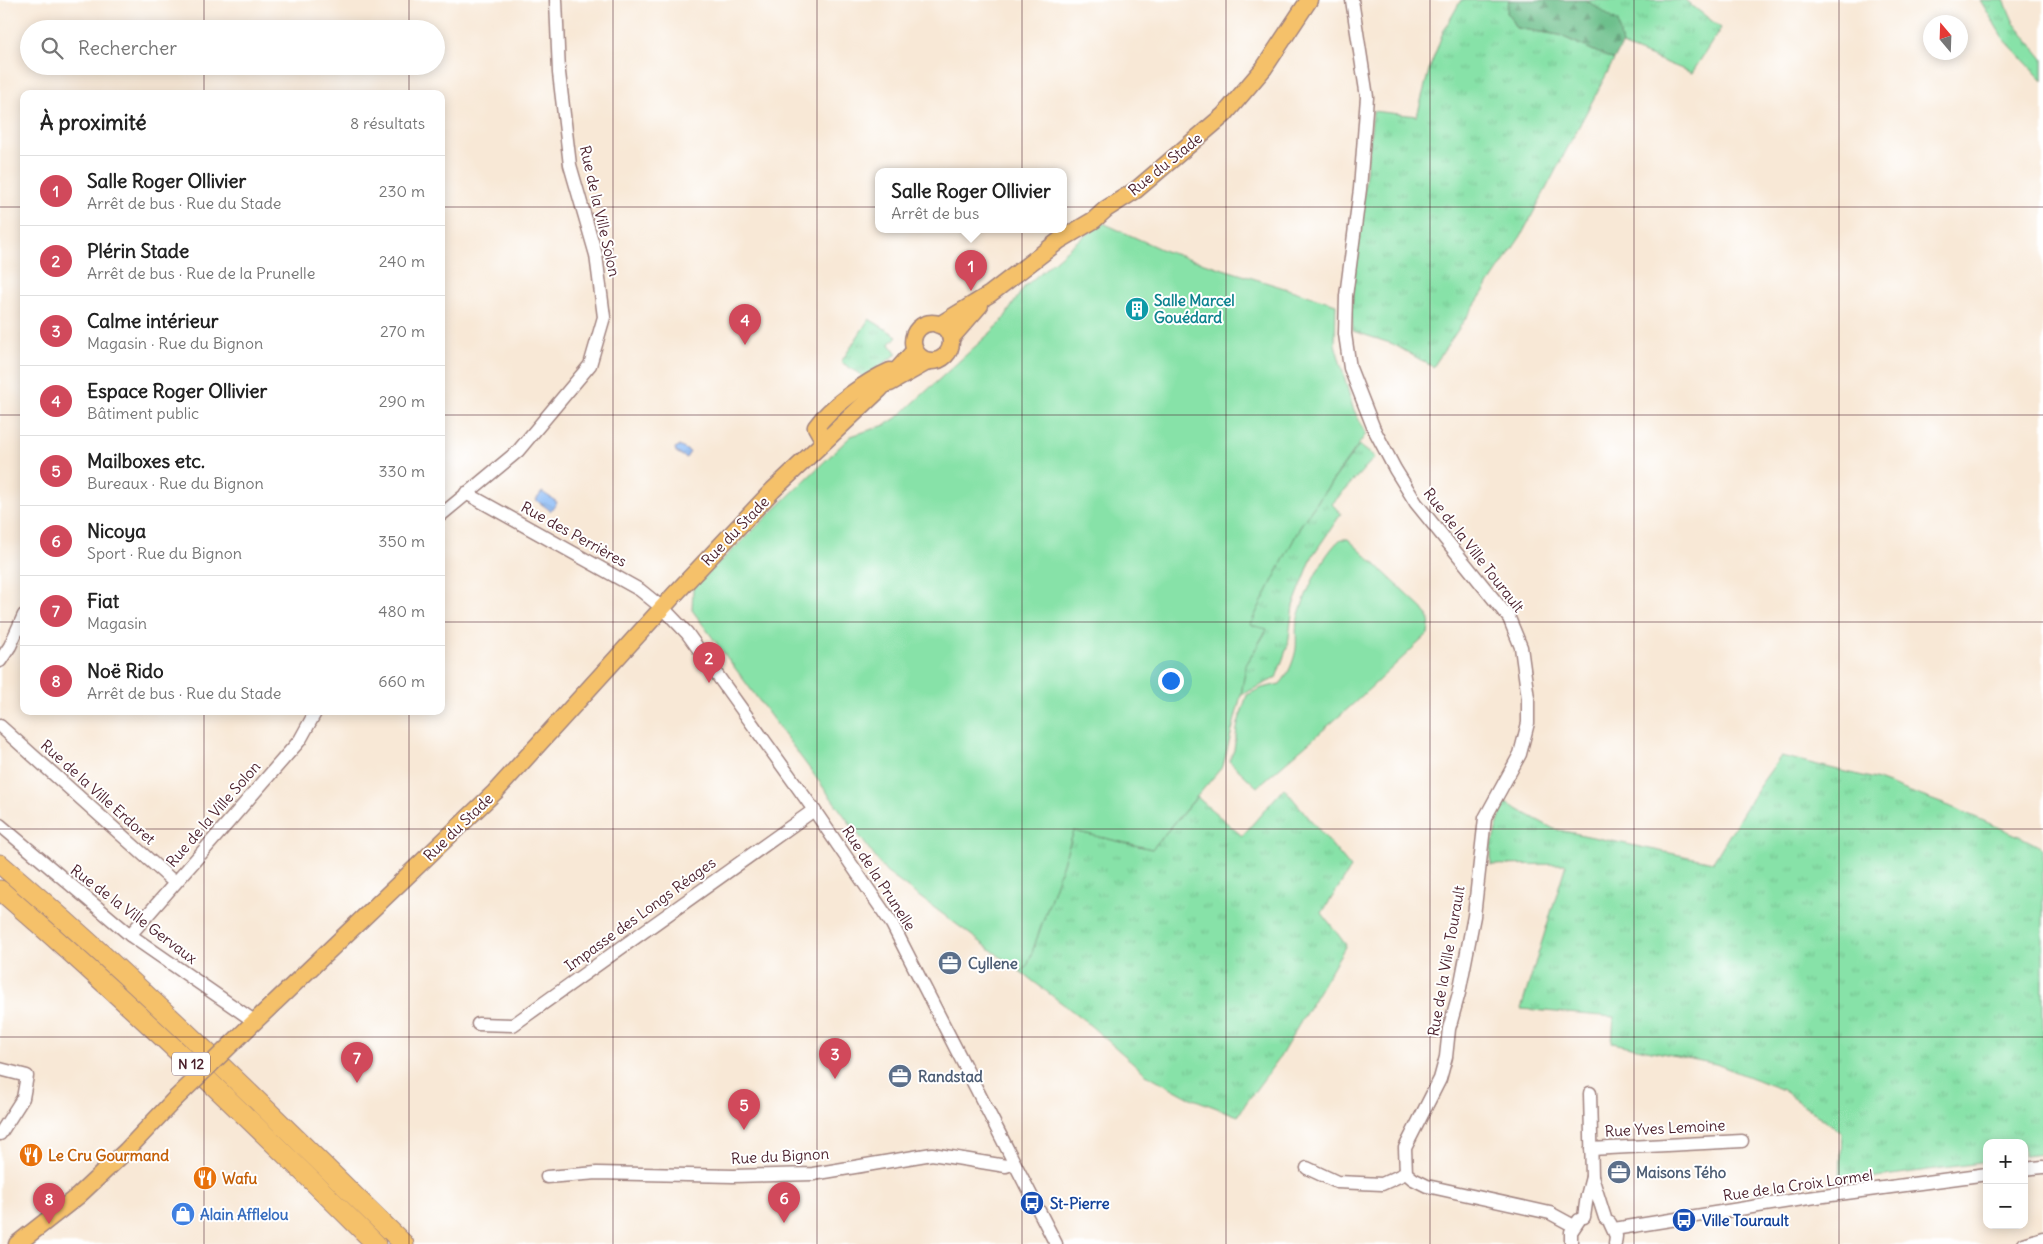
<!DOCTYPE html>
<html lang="fr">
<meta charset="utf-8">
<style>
:root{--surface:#fff;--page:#f2f2f2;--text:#222;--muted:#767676;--line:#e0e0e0;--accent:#d1495b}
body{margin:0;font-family:Delius,sans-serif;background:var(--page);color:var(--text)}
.controls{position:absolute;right:15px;bottom:15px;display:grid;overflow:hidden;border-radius:10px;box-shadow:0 2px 12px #0003}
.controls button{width:45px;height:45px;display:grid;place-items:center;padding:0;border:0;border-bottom:1px solid var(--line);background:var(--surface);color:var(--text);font:25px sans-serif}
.compass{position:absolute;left:1923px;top:15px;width:45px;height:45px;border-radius:50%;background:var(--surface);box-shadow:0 2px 12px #0003;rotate:341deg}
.you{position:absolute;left:1170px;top:680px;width:18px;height:18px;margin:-12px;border:4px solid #fff;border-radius:50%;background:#1a73e8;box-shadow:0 0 0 8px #1a73e833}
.badge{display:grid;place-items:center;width:32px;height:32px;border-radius:50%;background:var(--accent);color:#fff;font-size:16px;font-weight:700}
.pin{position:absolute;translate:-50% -41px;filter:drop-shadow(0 1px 2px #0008)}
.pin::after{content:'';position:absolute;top:26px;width:18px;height:15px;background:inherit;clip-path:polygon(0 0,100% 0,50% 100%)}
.popup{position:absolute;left:875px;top:168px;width:192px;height:65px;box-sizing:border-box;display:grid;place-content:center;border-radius:10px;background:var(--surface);filter:drop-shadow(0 1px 4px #0005);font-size:16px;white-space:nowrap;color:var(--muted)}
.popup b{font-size:19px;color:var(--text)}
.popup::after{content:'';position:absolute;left:50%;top:100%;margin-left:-10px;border:10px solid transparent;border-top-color:var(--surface)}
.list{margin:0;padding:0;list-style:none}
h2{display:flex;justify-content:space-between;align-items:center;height:65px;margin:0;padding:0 20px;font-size:21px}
h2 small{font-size:16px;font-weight:400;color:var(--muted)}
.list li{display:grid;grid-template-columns:32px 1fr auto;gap:15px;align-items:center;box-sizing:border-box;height:70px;padding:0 20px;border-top:1px solid var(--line)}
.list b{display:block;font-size:19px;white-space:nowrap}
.list p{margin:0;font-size:16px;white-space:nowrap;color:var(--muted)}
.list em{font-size:16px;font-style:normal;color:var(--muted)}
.icon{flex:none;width:28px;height:28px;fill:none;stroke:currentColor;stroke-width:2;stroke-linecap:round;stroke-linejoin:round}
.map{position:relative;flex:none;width:2043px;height:1244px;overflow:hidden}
.search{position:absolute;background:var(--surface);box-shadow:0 2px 12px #0003;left:20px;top:20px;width:425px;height:55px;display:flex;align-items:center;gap:12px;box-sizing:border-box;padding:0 18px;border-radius:28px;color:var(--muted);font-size:19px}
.panel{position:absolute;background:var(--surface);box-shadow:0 2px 12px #0003;left:20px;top:90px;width:425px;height:625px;border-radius:10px}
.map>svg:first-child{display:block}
.grass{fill:url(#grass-tufts);stroke:#68806a}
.forest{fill:url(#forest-firs);stroke:#5c705c}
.garden{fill:#87e2a8;stroke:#68806a}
.water{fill:url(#water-waves);stroke:#6a6d90}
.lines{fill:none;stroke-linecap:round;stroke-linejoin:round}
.minor-casing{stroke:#a18480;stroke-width:15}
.major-casing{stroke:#a18480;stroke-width:19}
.highway-casing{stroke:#a18480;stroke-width:21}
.minor{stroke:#fff;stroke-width:12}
.major{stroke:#f5c16b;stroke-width:16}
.highway{stroke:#f5c16b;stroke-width:19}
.major-bridge-casing{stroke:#a18480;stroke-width:19;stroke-linecap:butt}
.major-bridge{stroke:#f5c16b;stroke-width:16}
.grid{fill:none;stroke:#4a1f2b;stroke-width:1;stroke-opacity:0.55}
.labels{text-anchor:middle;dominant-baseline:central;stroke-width:4;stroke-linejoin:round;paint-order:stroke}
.shield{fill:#fff;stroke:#80626b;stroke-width:1}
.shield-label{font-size:14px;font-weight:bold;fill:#4a1f2b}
.street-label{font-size:15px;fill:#4a1f2b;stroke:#fff}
.culture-label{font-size:15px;font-weight:bold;fill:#0d838f;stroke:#fff;text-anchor:start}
.service-label{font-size:15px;font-weight:bold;fill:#4e5e75;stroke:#fff;text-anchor:start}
.food-label{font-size:15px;font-weight:bold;fill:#c56008;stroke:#fff;text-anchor:start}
.transit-label{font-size:15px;font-weight:bold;fill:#164399;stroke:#fff;text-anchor:start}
.shop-label{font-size:15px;font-weight:bold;fill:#366cbe;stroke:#fff;text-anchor:start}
</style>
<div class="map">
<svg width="2043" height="1244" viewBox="0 0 2043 1244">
<defs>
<pattern id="grass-tufts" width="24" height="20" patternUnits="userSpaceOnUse" patternTransform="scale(1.25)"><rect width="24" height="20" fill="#87e2a8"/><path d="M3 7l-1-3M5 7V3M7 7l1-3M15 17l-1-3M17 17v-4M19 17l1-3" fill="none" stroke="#76c191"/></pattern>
<pattern id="forest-firs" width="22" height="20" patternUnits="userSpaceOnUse" patternTransform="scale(1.25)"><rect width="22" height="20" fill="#6dc08c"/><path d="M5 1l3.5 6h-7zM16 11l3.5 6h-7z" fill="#5c9b73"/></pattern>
<pattern id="water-waves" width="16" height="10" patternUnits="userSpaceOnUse" patternTransform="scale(1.25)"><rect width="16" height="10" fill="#8bbbf6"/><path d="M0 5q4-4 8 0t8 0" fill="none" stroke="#79a0d3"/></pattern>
</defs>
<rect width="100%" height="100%" fill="#fff"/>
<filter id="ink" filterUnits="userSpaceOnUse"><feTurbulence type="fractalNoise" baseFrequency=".02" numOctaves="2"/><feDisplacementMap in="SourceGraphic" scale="10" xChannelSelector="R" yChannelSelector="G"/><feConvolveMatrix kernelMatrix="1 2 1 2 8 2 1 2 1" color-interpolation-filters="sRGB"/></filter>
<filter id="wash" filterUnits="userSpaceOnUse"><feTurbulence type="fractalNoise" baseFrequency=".0096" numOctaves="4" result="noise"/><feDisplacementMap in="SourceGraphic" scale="20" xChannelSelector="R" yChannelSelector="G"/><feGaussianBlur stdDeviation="1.12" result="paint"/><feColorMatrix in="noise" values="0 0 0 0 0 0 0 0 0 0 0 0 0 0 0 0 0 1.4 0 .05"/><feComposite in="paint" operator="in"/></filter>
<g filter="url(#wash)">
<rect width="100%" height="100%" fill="#f8e8d6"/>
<g class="grass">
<polygon points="1461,0 1509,0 1507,12 1516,28 1559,35 1614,60 1521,236 1433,367 1393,344 1353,331 1351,306 1373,111 1417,116 1429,70 1443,32"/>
<polygon points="1586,0 1685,0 1721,28 1692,73 1622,45 1617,22"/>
<polygon points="1980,0 2004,0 2014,23 2043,59 2043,81 2003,38"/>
<polygon points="869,319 897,336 890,344 897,354 864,377 841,362"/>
<polygon points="1359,445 1375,457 1332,504 1341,514 1313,555 1293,606 1288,645 1276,678 1241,695 1246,665 1267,630 1250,625 1302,523"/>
<polygon points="1781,756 1875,779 1949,806 2019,836 2043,848 2043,1154 2024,1156 2024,1143 1987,1143 1987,1162 1840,1182 1842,1133 1783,1090 1716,1064 1612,1043 1614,1017 1521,1009 1566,864 1491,865 1491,848 1504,802 1554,829 1713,862 1758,788"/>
<polygon points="1284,788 1351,868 1322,913 1346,945 1280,1057 1246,1103 1238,1116 1188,1097 1146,1074 1084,1020 1021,972 1028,964 1074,831 1152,849 1197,797 1242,836"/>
</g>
<polygon class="forest" points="1509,0 1586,0 1618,22 1622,45 1614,60 1559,35 1516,28 1507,12"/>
<g class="garden">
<polygon points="1103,223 1165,251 1336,304 1335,344 1353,408 1366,434 1302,523 1250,625 1267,629 1246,665 1241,695 1223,766 1152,849 1074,831 1028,964 1021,972 886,872 692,610 693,588 851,436 885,425 899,416 1001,323 1024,287 1075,243"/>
<path d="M 1341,539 L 1348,539 L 1423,609 L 1430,620 L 1428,634 L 1351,706 L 1257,787 L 1229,761 L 1234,750 L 1238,723 L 1247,695 L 1262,688 L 1280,684 C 1288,675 1294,661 1296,649 C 1297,639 1295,627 1298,618 C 1304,596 1323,553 1341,539 Z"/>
</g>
<g class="water">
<polygon points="679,446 690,452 686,458 676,452 675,448"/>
<polygon points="542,492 557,502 551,511 536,500"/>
</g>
</g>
<g filter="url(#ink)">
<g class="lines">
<g class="minor-casing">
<g id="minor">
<polyline points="1352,0 1367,97 1360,189 1346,296 1345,334 1350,368 1374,429 1395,469 1416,503 1509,618 1521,647 1528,698 1528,723 1520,754 1485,818 1474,916 1459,993 1449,1029 1446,1057 1440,1079 1405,1148 1406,1173 1413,1179 1427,1186 1550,1213 1574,1226"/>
<polyline points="466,493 640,590 666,611 687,633 814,810 892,924 1056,1244"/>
<polyline points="441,515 518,451 590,365 604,317 596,255 570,165 559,73 556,0"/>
<polyline points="0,661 10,646 24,615"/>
<polyline points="0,726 175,883"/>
<polyline points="0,825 130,935 254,1021"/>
<polyline points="130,935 300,740 316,711"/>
<polyline points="478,1024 513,1025 814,810"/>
<polyline points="0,1069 27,1076 23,1098 0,1134"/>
<polyline points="1590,1093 1592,1177"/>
<polyline points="1591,1149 1742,1141"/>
<polyline points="1307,1168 1337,1182 1382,1184 1406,1173"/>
<polyline points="2024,1169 2043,1167"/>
<polyline points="547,1177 597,1173 733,1176 813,1174 932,1154 1006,1166 1013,1163"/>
<polyline points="1584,1217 1587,1196 1592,1177 1605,1218"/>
<polyline points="1610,1223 1616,1236 1615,1244"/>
<polyline points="1614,1229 1809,1198 1987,1174"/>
<polyline points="1571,1244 1571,1232 1579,1220"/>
<polyline points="2024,1244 2043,1238"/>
</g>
</g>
<g class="major-casing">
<g id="major">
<circle cx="932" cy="342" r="19"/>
<polyline points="939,325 990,294 1060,240 1094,220 1106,209 1136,190 1224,115 1264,68 1309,0"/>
<polyline points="951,338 980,305"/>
<polyline points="890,383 929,361"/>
<path d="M 824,441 L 816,427 C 830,407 867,381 890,371"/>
<polyline points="248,1028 495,792 675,594 773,490 880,389 915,350"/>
<polyline points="17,1244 78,1196 126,1151 175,1099"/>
</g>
</g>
<g class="highway-casing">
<g id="highway">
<path d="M 0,864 C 141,984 272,1115 404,1244"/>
<path d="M 0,890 C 130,1003 254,1123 376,1244"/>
</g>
</g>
<use href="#minor" class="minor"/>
<use href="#major" class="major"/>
<use href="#highway" class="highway"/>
<g class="major-bridge-casing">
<polyline id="major-bridge" points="175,1099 248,1028"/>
</g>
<use href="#major-bridge" class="major-bridge"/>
</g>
</g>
<path class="grid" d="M 204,0 L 204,29M 409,0 L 409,29M 613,0 L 613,1244M 817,0 L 817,1244M 1022,0 L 1022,1244M 1226,0 L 1226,1244M 1430,0 L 1430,1244M 1634,0 L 1634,1244M 1839,0 L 1839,1244M 204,66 L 204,94M 409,66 L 409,94M 0,207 L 24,207M 441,207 L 2043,207M 0,415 L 24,415M 441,415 L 2043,415M 0,622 L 24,622M 441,622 L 2043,622M 204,711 L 204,1244M 409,711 L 409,1244M 0,829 L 2043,829M 0,1037 L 2043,1037"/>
<defs>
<g id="building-disc" transform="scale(1.25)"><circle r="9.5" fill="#0f9aa8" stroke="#fff"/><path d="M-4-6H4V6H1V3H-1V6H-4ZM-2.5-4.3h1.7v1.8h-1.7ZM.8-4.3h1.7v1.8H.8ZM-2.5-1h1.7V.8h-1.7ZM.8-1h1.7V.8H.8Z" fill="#fff"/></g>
<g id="office-disc" transform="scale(1.25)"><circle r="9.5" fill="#5c6f8a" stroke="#fff"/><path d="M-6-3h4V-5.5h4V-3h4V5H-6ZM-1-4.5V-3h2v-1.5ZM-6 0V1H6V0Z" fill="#fff"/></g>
<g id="restaurant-disc" transform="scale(1.25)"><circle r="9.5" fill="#e8710a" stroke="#fff"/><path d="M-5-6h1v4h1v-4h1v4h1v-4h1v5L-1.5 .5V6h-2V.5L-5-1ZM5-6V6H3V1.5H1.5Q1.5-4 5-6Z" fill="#fff"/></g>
<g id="bus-disc" transform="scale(1.25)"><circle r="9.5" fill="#1a4fb4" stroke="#fff"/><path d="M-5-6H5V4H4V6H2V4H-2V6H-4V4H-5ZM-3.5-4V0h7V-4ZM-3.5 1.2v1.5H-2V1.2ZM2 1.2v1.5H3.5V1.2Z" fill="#fff"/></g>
<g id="shop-disc" transform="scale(1.25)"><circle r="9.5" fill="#3f7fe0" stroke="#fff"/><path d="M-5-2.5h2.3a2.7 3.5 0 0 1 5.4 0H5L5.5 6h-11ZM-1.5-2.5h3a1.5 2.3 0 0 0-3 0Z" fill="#fff"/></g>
</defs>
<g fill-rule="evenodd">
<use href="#building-disc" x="1137" y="309"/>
<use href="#office-disc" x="950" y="963"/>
<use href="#office-disc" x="900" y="1076"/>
<use href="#restaurant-disc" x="31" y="1155"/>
<use href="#office-disc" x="1619" y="1172"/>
<use href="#restaurant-disc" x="205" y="1178"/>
<use href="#bus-disc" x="1032" y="1203"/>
<use href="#shop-disc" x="183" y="1214"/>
<use href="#bus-disc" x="1684" y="1220"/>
</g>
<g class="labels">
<rect class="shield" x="172" y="1052.5" width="38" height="23" rx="4"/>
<g class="shield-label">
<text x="191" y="1064">N 12</text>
</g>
<g class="street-label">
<text transform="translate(1165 164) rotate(-39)">Rue du Stade</text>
<text transform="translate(600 211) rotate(77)">Rue de la Ville Solon</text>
<text transform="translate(735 531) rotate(-46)">Rue du Stade</text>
<text transform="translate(574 534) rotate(29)">Rue des Perrières</text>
<text transform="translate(1474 550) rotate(52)">Rue de la Ville Tourault</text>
<text transform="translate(98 792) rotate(42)">Rue de la Ville Erdoret</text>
<text transform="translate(213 814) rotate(-49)">Rue de la Ville Solon</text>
<text transform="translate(458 827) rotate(-44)">Rue du Stade</text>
<text transform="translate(879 878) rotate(57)">Rue de la Prunelle</text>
<text transform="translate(134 914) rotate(37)">Rue de la Ville Gervaux</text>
<text transform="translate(640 914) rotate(-36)">Impasse des Longs Réages</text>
<text transform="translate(1446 961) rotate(-80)">Rue de la Ville Tourault</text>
<text transform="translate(1665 1128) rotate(-3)">Rue Yves Lemoine</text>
<text transform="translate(780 1156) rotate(-3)">Rue du Bignon</text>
<text transform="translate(1798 1185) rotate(-8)">Rue de la Croix Lormel</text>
</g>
<g class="culture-label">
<text x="1154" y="300">Salle Marcel<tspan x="1154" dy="17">Gouédard</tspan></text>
</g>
<g class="service-label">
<text x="968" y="963">Cyllene</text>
<text x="918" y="1076">Randstad</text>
<text x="1636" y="1172">Maisons Tého</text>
</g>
<g class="food-label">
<text x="48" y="1155">Le Cru Gourmand</text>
<text x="222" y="1178">Wafu</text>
</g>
<g class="transit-label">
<text x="1050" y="1203">St-Pierre</text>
<text x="1702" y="1220">Ville Tourault</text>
</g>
<g class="shop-label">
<text x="200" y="1214">Alain Afflelou</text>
</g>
</g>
</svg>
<div class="controls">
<button>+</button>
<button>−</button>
</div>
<svg class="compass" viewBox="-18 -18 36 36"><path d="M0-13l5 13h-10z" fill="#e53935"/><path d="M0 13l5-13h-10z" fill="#767676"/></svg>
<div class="you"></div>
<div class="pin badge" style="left:971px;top:291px">1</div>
<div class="popup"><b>Salle Roger Ollivier</b>Arrêt de bus</div>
<div class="pin badge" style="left:709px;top:683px">2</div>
<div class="pin badge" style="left:835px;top:1079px">3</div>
<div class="pin badge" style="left:745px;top:345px">4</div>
<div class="pin badge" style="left:744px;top:1130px">5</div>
<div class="pin badge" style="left:784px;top:1223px">6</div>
<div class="pin badge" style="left:357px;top:1083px">7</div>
<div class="pin badge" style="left:49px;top:1224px">8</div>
<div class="search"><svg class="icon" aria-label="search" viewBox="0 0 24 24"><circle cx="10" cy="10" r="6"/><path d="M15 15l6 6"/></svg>Rechercher</div>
<section class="panel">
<h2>À proximité<small>8 résultats</small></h2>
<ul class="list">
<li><span class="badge">1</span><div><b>Salle Roger Ollivier</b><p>Arrêt de bus · Rue du Stade</p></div><em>230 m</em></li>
<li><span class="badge">2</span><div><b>Plérin Stade</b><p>Arrêt de bus · Rue de la Prunelle</p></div><em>240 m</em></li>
<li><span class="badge">3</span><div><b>Calme intérieur</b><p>Magasin · Rue du Bignon</p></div><em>270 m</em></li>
<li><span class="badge">4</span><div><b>Espace Roger Ollivier</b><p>Bâtiment public</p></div><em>290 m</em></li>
<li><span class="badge">5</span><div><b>Mailboxes etc.</b><p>Bureaux · Rue du Bignon</p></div><em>330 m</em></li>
<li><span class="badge">6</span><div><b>Nicoya</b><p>Sport · Rue du Bignon</p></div><em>350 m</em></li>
<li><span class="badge">7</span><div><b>Fiat</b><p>Magasin</p></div><em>480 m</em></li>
<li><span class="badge">8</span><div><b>Noë Rido</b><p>Arrêt de bus · Rue du Stade</p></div><em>660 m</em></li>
</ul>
</section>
</div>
